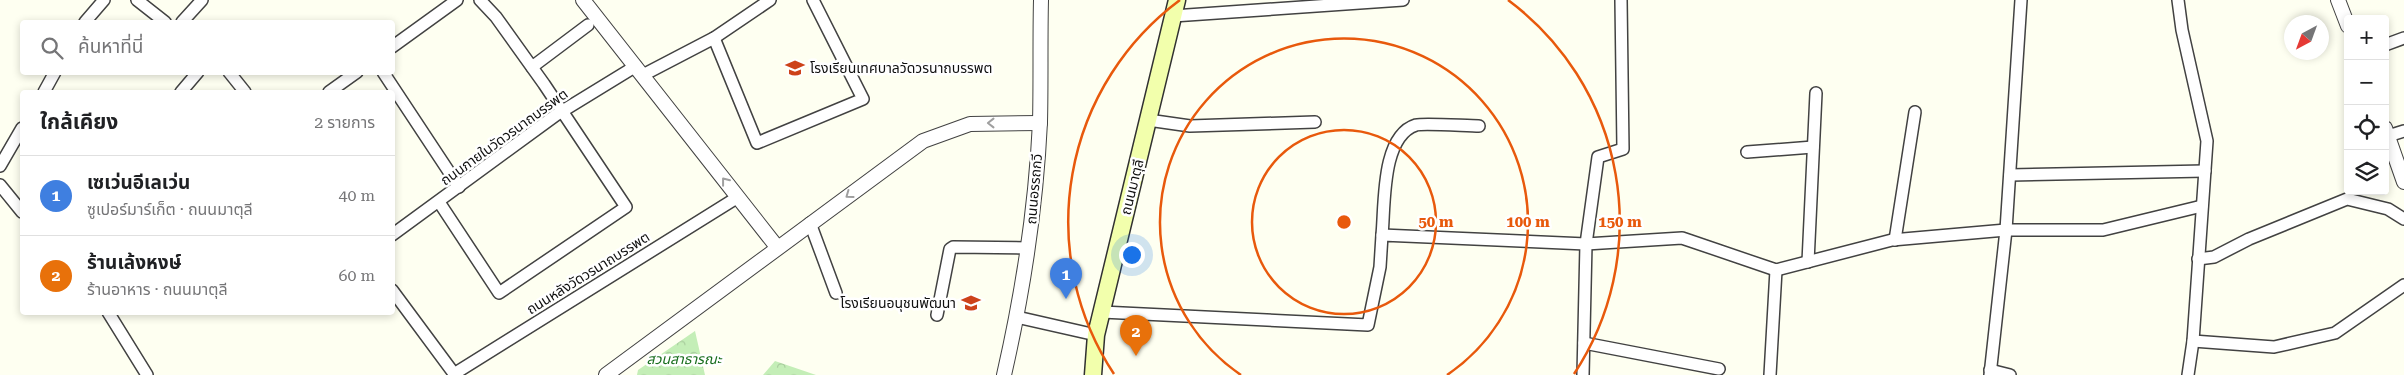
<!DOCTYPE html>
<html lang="th">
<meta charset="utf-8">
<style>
:root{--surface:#fff;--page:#f2f2f2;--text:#202124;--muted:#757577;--line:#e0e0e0;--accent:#cd421a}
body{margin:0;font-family:"Roboto Serif","Noto Sans Thai",serif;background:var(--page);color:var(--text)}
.controls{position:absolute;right:15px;top:15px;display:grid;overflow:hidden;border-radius:5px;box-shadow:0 2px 8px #0003}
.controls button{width:45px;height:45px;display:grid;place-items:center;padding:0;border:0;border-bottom:1px solid var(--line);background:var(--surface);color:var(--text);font:25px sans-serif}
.compass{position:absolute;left:2284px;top:15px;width:45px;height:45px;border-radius:50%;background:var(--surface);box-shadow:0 2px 8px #0003;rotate:221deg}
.you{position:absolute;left:1131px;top:254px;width:18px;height:18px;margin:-12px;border:4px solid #fff;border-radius:50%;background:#1a73e8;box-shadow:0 0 0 8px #1a73e833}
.badge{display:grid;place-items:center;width:32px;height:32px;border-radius:50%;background:var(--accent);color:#fff;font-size:16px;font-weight:700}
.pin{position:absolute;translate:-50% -41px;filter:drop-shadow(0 1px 2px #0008)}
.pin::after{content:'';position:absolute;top:26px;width:18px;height:15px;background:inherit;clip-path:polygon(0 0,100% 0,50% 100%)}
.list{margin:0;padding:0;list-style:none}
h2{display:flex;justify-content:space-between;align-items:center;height:65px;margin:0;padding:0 20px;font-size:21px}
h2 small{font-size:16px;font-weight:400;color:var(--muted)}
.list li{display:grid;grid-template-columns:32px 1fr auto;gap:15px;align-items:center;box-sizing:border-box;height:80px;padding:0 20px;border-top:1px solid var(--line)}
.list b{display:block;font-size:19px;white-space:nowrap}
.list p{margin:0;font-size:16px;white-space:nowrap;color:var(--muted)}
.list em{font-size:16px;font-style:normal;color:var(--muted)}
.icon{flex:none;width:28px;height:28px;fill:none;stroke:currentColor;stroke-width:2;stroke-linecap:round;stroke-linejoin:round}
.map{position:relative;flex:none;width:2404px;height:375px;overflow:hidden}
.search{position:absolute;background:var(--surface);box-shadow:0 2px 8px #0003;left:20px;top:20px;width:375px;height:55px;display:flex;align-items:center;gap:12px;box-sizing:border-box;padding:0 18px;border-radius:5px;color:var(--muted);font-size:19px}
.panel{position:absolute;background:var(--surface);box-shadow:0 2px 8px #0003;left:20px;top:90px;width:375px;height:225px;border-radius:5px}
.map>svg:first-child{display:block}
.park{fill:url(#park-crowns)}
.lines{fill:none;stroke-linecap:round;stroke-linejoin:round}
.minor-casing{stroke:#424242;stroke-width:14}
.tertiary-casing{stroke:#424242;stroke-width:16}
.secondary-casing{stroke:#313131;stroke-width:19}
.minor{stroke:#fff;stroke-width:11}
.tertiary{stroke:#fff;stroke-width:14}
.secondary{stroke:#f2ffac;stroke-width:16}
.oneway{stroke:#9f9f9f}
.ring{fill:none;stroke:#e8590c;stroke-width:2.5}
.labels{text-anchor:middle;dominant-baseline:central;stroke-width:5;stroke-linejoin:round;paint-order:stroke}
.poi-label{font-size:14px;fill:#0f0f0f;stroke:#fff;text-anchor:start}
.street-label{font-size:14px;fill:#0f0f0f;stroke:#fff}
.park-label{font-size:14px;font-style:italic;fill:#196e1e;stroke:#fff}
.centre{fill:#e8590c;stroke:#fff;stroke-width:2.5}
.ring-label{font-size:15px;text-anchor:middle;font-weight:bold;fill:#e8590c;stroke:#fff;stroke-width:5;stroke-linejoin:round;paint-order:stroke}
</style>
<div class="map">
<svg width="2404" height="375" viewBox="0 0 2404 375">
<defs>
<pattern id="park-crowns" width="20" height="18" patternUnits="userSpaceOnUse" patternTransform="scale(1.25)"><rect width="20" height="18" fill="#c4eeb7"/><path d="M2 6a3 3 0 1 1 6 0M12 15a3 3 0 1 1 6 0" fill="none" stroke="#a7cb9c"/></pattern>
</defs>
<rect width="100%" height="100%" fill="#fefff1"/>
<g class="park">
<polygon points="695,331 705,375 637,375 638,370"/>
<polygon points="775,361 816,375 763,375"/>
</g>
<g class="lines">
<g class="minor-casing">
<g id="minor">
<polyline points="137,0 165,22"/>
<polyline points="2178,0 2182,30 2207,141 2193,341 2188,375"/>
<polyline points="1173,16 1403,0"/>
<polyline points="85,22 104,0"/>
<polyline points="182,22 202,0"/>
<polyline points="714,38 757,143 863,99 813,0"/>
<polyline points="2385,45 2404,38"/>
<polyline points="392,47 457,0"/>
<polyline points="532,67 588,25"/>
<polyline points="229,72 245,92"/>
<polyline points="383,72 459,187"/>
<polyline points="643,75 714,38 770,0"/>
<polyline points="44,92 55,72"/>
<polyline points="181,92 198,72"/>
<polyline points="329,92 357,72"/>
<polyline points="1148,120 1190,126 1315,122"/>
<polyline points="2388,136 2404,131"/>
<polyline points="1747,152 1813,147"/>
<polyline points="0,166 22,128"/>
<polyline points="2010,175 2205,171"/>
<polyline points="0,185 22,212"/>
<polyline points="439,202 499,293 626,207 544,84 496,17 480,0"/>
<polyline points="810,223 836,293"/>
<polyline points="392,235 556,115 636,66"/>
<path d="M 1382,235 C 1385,205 1381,136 1416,125 C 1425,123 1467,126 1479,126"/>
<polyline points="1895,240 1915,112"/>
<polyline points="2198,259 2214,257 2249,239 2347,199 2388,209 2404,219"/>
<polyline points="1808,262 1816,93"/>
<polyline points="392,290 455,375"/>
<polyline points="108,312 147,375"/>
<polyline points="1102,312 1368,325 1380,267 1382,235 1586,244 1682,238 1776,270 1892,240 2006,230 2103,230 2202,206"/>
<polyline points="937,315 950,249 953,247 1028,248"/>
<polyline points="1017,317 1096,335"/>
<polyline points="2193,341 2274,347 2335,333 2404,285"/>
<polyline points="1584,343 1719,369"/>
<polyline points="1990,370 2010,375"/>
<polyline points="454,374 738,197"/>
<polyline points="1583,375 1586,244 1598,157 1623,149 1621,0"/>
<polyline points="1770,375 1776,270"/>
<polyline points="1990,375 2006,230 2021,0"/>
</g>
</g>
<g class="tertiary-casing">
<g id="tertiary">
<polyline points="583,0 777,247"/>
<polyline points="2338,0 2348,26"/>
<polyline points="2385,128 2404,182"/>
<polyline points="606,375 923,141 970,124 1040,123"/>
<path d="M 1004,375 C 1023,292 1036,207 1040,122 C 1041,82 1040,41 1041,0"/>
</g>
</g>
<g class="secondary-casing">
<polyline id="secondary" points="1093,375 1096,335 1177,0"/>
</g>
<use href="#minor" class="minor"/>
<use href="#tertiary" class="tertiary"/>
<use href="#secondary" class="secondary"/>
</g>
<defs><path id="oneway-chevron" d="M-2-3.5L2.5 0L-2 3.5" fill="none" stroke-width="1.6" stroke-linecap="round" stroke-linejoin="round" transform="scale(1.25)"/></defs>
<g class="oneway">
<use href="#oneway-chevron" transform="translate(991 123) rotate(180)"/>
<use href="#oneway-chevron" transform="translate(725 181) rotate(-128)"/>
<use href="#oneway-chevron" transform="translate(849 195) rotate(144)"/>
</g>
<g class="ring">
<circle cx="1344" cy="222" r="92"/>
<path d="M1241 375A184 184 0 1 1 1447 375"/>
<path d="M1114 374A276 276 0 0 1 1180 0M1508 0A276 276 0 0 1 1574 374"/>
</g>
<defs>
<g id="school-bare" transform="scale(1.5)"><path d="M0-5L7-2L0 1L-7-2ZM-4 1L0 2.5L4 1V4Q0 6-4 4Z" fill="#cd421a" stroke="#fff" stroke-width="2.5" paint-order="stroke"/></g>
</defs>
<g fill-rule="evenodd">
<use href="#school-bare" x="795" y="68"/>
<use href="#school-bare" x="971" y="303"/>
</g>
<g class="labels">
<g class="poi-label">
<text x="810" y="68">โรงเรียนเทศบาลวัดวรนาถบรรพต</text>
<text x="956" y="303" text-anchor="end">โรงเรียนอนุชนพัฒนา</text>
</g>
<g class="street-label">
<text transform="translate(504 137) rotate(-36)">ถนนภายในวัดวรนาถบรรพต</text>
<text transform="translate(1132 187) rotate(-76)">ถนนมาตุลี</text>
<text transform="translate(1034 189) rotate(-85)">ถนนอรรถกวี</text>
<text transform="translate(588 273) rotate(-32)">ถนนหลังวัดวรนาถบรรพต</text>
</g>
<g class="park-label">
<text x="684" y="359">สวนสาธารณะ</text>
</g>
</g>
<circle cx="1344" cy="222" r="8" class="centre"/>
<g class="ring-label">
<text x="1436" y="227">50 m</text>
<text x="1528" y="227">100 m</text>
<text x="1620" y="227">150 m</text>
</g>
</svg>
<div class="controls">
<button>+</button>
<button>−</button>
<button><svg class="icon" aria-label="locate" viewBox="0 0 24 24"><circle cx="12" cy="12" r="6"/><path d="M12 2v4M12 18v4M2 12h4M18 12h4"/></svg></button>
<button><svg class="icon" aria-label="layers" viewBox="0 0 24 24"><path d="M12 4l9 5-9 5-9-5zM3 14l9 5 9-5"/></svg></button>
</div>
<svg class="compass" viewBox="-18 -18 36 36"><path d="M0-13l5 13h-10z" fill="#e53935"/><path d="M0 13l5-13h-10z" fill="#757577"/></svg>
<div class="you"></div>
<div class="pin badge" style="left:1066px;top:299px;background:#3f7fe0">1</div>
<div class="pin badge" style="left:1136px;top:356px;background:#e8710a">2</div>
<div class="search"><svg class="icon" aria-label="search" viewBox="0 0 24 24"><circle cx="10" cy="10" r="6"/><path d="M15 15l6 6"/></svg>ค้นหาที่นี่</div>
<section class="panel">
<h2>ใกล้เคียง<small>2 รายการ</small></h2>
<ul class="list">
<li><span class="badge" style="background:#3f7fe0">1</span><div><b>เซเว่นอีเลเว่น</b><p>ซูเปอร์มาร์เก็ต · ถนนมาตุลี</p></div><em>40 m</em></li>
<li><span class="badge" style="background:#e8710a">2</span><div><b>ร้านเล้งหงษ์</b><p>ร้านอาหาร · ถนนมาตุลี</p></div><em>60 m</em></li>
</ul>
</section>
</div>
